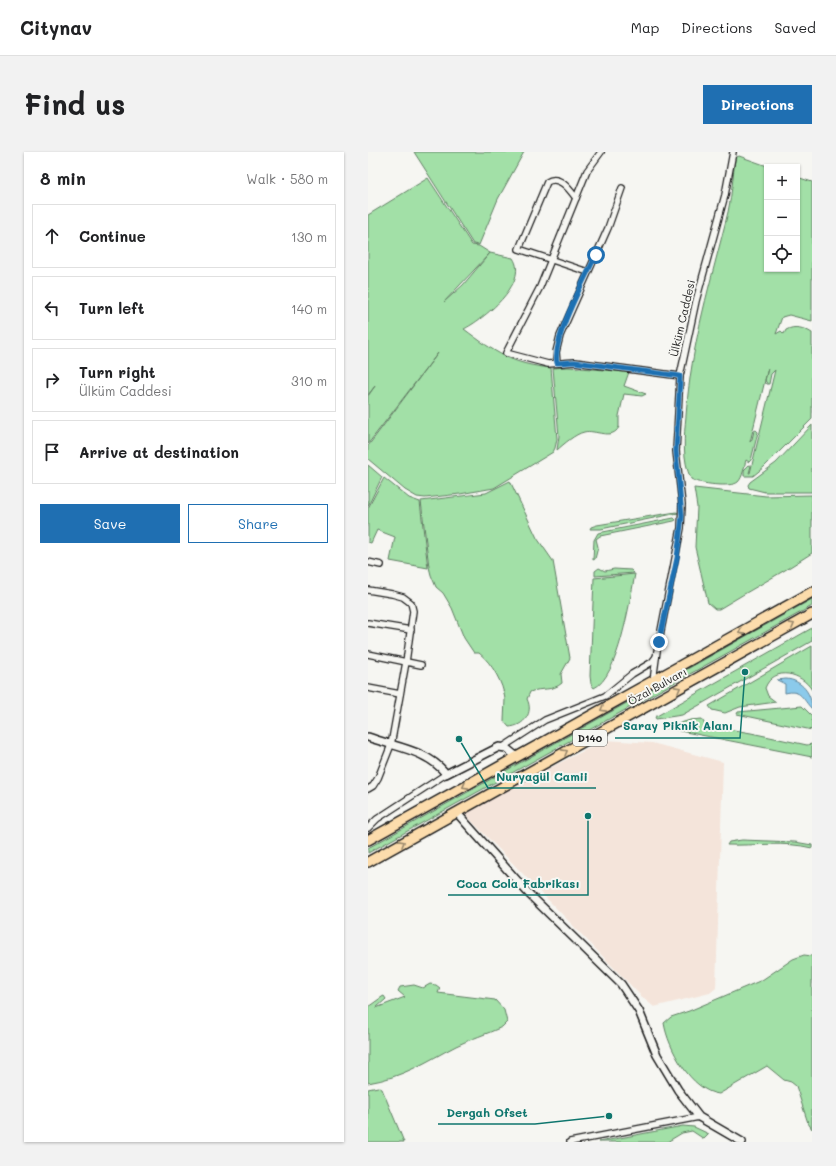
<!DOCTYPE html>
<meta charset="utf-8">
<style>
:root{--surface:#fff;--page:#f2f2f2;--text:#202124;--muted:#757577;--line:#e0e0e0;--accent:#1f6fb2}
body{margin:0;font-family:Mali,sans-serif;background:var(--page);color:var(--text)}
.controls{position:absolute;right:12px;top:12px;display:grid;overflow:hidden;border-radius:0px;box-shadow:0 1px 3px #0004}
.controls button{width:36px;height:36px;display:grid;place-items:center;padding:0;border:0;border-bottom:1px solid var(--line);background:var(--surface);color:var(--text);font:20px sans-serif}
.stop{position:absolute;width:12px;height:12px;margin:-9px;border:3px solid #1f6fb2;border-radius:50%;background:#fff}
.stop.end{background:#1f6fb2;border-color:#fff;box-shadow:0 1px 4px #0008}
.list{margin:0;padding:0;list-style:none}
h2{display:flex;justify-content:space-between;align-items:center;height:52px;margin:0;padding:0 16px;font-size:17px}
h2 small{font-size:13px;font-weight:400;color:var(--muted)}
.list li{display:grid;grid-template-columns:26px 1fr auto;gap:12px;align-items:center;box-sizing:border-box;height:64px;margin:0 8px 8px;padding:0 8px;border:1px solid var(--line);border-radius:0px}
.list b{display:block;font-size:15px;white-space:nowrap}
.list p{margin:0;font-size:13px;white-space:nowrap;color:var(--muted)}
.list em{font-size:13px;font-style:normal;color:var(--muted)}
.actions{display:flex;gap:8px;padding:12px 16px}
.actions a{flex:1;padding:9px 0;border:1px solid var(--accent);border-radius:0px;text-align:center;font-size:14px;color:var(--accent)}
.actions .main{background:var(--accent);color:#fff}
.icon{flex:none;width:22px;height:22px;fill:none;stroke:currentColor;stroke-width:2;stroke-linecap:round;stroke-linejoin:round}
.map{position:relative;flex:none;width:444px;height:990px;overflow:hidden;border-radius:0px}
header{display:flex;align-items:center;gap:24px;box-sizing:border-box;height:56px;padding:0 20px;background:var(--surface);border-bottom:1px solid var(--line)}
header strong{font-size:19px}
nav{display:flex;gap:22px;margin-inline-start:auto;font-size:14px}
.intro{display:flex;align-items:center;justify-content:space-between;box-sizing:border-box;height:96px;padding:0 24px}
h1{margin:0;font-size:28px}
.button{padding:10px 18px;border-radius:0px;background:var(--accent);color:#fff;font-size:14px;font-weight:700}
main{display:flex;gap:24px;padding:0 24px}
aside{flex:1;background:var(--surface);border-radius:0px;box-shadow:0 1px 3px #0004}
.map>svg:first-child{display:block}
.built{fill:#f4e4da}
.green{fill:#a2e0a7;stroke:#5f7e62}
.water{fill:#8bcaeb;stroke:#5f8498}
.lines{fill:none;stroke-linecap:round;stroke-linejoin:round}
.minor-casing{stroke:#1c1c1c;stroke-width:8}
.tertiary-casing{stroke:#1c1c1c;stroke-width:10}
.trunk-casing{stroke:#1c1c1c;stroke-width:12}
.minor{stroke:#f6f6f2;stroke-width:5.5}
.tertiary{stroke:#f6f6f2;stroke-width:7}
.trunk{stroke:#fcdcac;stroke-width:9}
.oneway{stroke:#97866b}
.route{stroke:#1f6fb2;stroke-width:5}
.labels{text-anchor:middle;dominant-baseline:central;stroke-width:4;stroke-linejoin:round;paint-order:stroke}
.shield{fill:#f6f6f2;stroke:#5d5d5c;stroke-width:1}
.shield-label{font-size:10px;font-weight:bold;fill:#1c1c1c}
.street-label{font-size:11px;fill:#1c1c1c;stroke:#f6f6f2}
.leader{fill:none;stroke:#0f766e;stroke-width:1.5}
.callout-dot{fill:#0f766e;stroke:#f6f6f2;stroke-width:1.5}
.callout-label{font-size:12px;text-anchor:middle;font-weight:bold;fill:#0f766e;stroke:#f6f6f2;stroke-width:4;stroke-linejoin:round;paint-order:stroke}
</style>
<header>
<strong>Citynav</strong>
<nav><a>Map</a><a>Directions</a><a>Saved</a></nav>
</header>
<div class="intro"><h1>Find us</h1><a class="button">Directions</a></div>
<main>
<aside>
<h2>8 min<small>Walk · 580 m</small></h2>
<ul class="list">
<li><svg class="icon" aria-label="ahead" viewBox="0 0 24 24"><path d="M12 20V5M6 11l6-6 6 6"/></svg><div><b>Continue</b></div><em>130 m</em></li>
<li><svg class="icon" aria-label="left" viewBox="0 0 24 24"><path d="M17 20v-9H6M10 6l-5 5 5 5"/></svg><div><b>Turn left</b></div><em>140 m</em></li>
<li><svg class="icon" aria-label="right" viewBox="0 0 24 24"><path d="M7 20v-9h11M14 6l5 5-5 5"/></svg><div><b>Turn right</b><p>Ülküm Caddesi</p></div><em>310 m</em></li>
<li><svg class="icon" aria-label="arrive" viewBox="0 0 24 24"><path d="M6 21V4h12l-3 4 3 4H6"/></svg><div><b>Arrive at destination</b></div></li>
</ul>
<div class="actions"><a class="main">Save</a><a>Share</a></div>
</aside>
<div class="map">
<svg width="444" height="990" viewBox="0 0 444 990">
<rect width="100%" height="100%" fill="#f6f6f2"/>
<filter id="ink" filterUnits="userSpaceOnUse"><feTurbulence type="fractalNoise" baseFrequency=".025" numOctaves="2"/><feDisplacementMap in="SourceGraphic" scale="8" xChannelSelector="R" yChannelSelector="G"/><feConvolveMatrix kernelMatrix="1 2 1 2 8 2 1 2 1" color-interpolation-filters="sRGB"/></filter>
<g filter="url(#ink)">
<polygon class="built" points="237,588 284,591 355,610 348,836 342,841 286,855 274,845 95,660"/>
<g class="green">
<polygon points="46,0 156,0 130,47 111,93 105,92"/>
<path d="M 371,4 L 402,15 L 399,15 L 399,117 L 429,117 L 429,25 L 444,30 L 444,169 L 421,163 L 414,165 L 408,182 L 413,179 L 416,182 L 418,178 C 427,173 436,176 444,181 L 444,267 L 396,315 L 385,324 L 376,324 L 376,318 L 381,313 L 383,314 L 381,321 L 382,321 L 407,218 L 403,222 L 401,232 L 399,232 L 397,228 L 400,216 L 382,290 L 384,287 L 386,279 L 388,278 L 390,280 L 383,308 L 381,310 L 378,308 C 376,315 375,325 370,330 C 363,336 331,332 323,327 C 314,308 316,284 318,264 C 323,191 343,130 360,60 C 364,42 365,24 367,6 Z"/>
<path d="M 60,26 L 104,93 L 111,94 L 122,101 L 76,150 L 95,133 L 122,101 L 145,106 C 162,131 114,168 96,177 C 128,201 143,212 183,216 L 189,287 L 187,296 L 185,300 L 126,336 L 92,342 L 57,346 L 49,345 L 37,338 L 0,307 L 0,294 L 70,201 L 0,292 L 0,244 L 7,234 L 0,243 L 0,63 Z"/>
<path d="M 200,215 L 261,220 L 256,234 L 278,242 L 274,244 L 256,242 L 251,264 L 251,275 C 244,289 227,277 216,280 C 207,282 196,292 189,298 L 191,284 L 185,216 Z"/>
<polygon points="444,273 444,340 397,340 381,336 380,333 382,330 408,311"/>
<polygon points="0,313 14,325 0,354"/>
<polygon points="16,326 41,346 52,350 60,416 22,409 27,385 9,378 3,391 0,390 0,356"/>
<path d="M 142,329 L 169,386 L 185,409 L 202,506 L 193,522 L 194,531 C 184,540 173,535 162,540 L 159,547 C 166,561 156,574 141,575 L 136,569 C 136,562 137,554 137,547 C 135,531 124,511 111,501 L 106,501 L 96,486 L 84,456 L 75,441 L 68,435 L 63,423 L 61,415 L 53,349 L 118,341 Z"/>
<path d="M 326,336 L 398,344 L 444,343 L 444,401 C 414,421 382,438 351,457 L 347,457 L 340,451 L 327,395 L 329,355 Z"/>
<polygon points="308,360 310,361 233,377 222,377 223,375 229,373"/>
<polygon points="306,366 308,368 306,369 232,384 228,387 230,395 227,407 225,408 226,388 230,381"/>
<polygon points="231,416 237,419 246,417 263,418 266,421 227,424 227,419"/>
<path d="M 267,422 C 262,448 250,526 226,536 L 223,532 L 222,524 L 226,426 Z"/>
<polygon points="444,447 444,454 0,701 0,696"/>
<polygon points="444,476 444,489 314,563 288,567 287,565"/>
<path d="M 444,494 L 444,538 C 434,521 406,513 397,536 L 400,544 L 408,550 L 372,555 L 357,561 L 344,558 L 341,554 Z"/>
<polygon points="434,554 444,564 444,578 369,562 370,560"/>
<polygon points="334,567 337,573 383,581 439,593 444,592 444,605 297,576 322,568"/>
<path d="M 374,688 L 427,690 L 444,693 L 444,696 C 416,689 388,694 359,693 L 361,690 Z"/>
<path d="M 436,803 L 444,804 L 444,977 L 440,971 L 428,934 L 423,930 L 416,928 L 399,914 L 351,942 C 323,939 300,896 296,871 L 303,865 L 321,859 L 394,828 L 425,807 Z"/>
<path d="M 62,832 L 68,833 L 72,836 L 70,841 L 127,848 L 136,858 L 139,870 L 134,875 C 119,882 102,887 88,894 C 57,910 36,925 0,931 L 0,855 L 14,845 L 16,844 L 18,847 L 8,856 L 37,845 L 30,839 L 32,835 L 46,833 L 55,836 Z"/>
<polygon points="10,935 14,937 36,990 0,990 0,937"/>
<polygon points="315,974 326,975 341,982 336,987 324,979 314,981 299,990 231,990"/>
</g>
<path class="water" d="M 418,527 C 434,528 444,542 444,557 C 434,547 434,537 417,541 L 417,532 L 409,528 Z"/>
<g class="lines">
<g class="minor-casing">
<g id="minor">
<polyline points="233,0 219,19 172,135 138,201 180,212 207,210 312,224"/>
<path d="M 208,46 C 202,38 191,22 179,30 L 151,97 L 220,120"/>
<polyline points="189,211 188,200 192,184 240,76 254,36"/>
<polyline points="0,410 13,413"/>
<polyline points="0,438 24,442 35,445 43,451 45,459 38,510 23,593 10,626 5,634 0,637"/>
<polyline points="0,471 43,478"/>
<polyline points="0,502 53,513"/>
<polyline points="285,529 289,499 313,376 314,352 308,299 312,224 328,149 357,43 365,0"/>
<polyline points="0,536 32,542"/>
<polyline points="135,595 177,568 237,544 264,522 284,510 288,505"/>
<polyline points="0,676 9,667 78,622"/>
<polyline points="202,990 331,965"/>
</g>
</g>
<g class="tertiary-casing">
<g id="tertiary">
<path d="M 0,585 C 27,595 60,598 78,622 L 131,595 L 138,596 L 149,605"/>
<polyline points="89,661 162,743 253,832 271,859 289,903 310,938 331,965 374,990"/>
</g>
</g>
<g class="trunk-casing">
<g id="trunk">
<polyline points="0,688 444,440"/>
<polyline points="0,710 444,462"/>
</g>
</g>
<use href="#minor" class="minor"/>
<use href="#tertiary" class="tertiary"/>
<use href="#trunk" class="trunk"/>
</g>
<defs><path id="oneway-chevron" d="M-2-3.5L2.5 0L-2 3.5" fill="none" stroke-width="1.6" stroke-linecap="round" stroke-linejoin="round"/></defs>
<g class="oneway">
<use href="#oneway-chevron" transform="translate(424 473) rotate(-29)"/>
<use href="#oneway-chevron" transform="translate(373 480) rotate(151)"/>
<use href="#oneway-chevron" transform="translate(310 537) rotate(-29)"/>
<use href="#oneway-chevron" transform="translate(235 557) rotate(151)"/>
<use href="#oneway-chevron" transform="translate(197 600) rotate(-29)"/>
<use href="#oneway-chevron" transform="translate(97 634) rotate(152)"/>
<use href="#oneway-chevron" transform="translate(34 691) rotate(-29)"/>
</g>
</g>
<g class="lines" filter="url(#ink)">
<path class="route" d="M 228,103 C 217,127 184,186 189,211 L 207,210 L 312,224 L 308,299 L 314,364 L 309,406 L 291,490"/>
</g>
<g class="labels">
<rect class="shield" x="205" y="578" width="34" height="16" rx="3"/>
<g class="shield-label">
<text x="222" y="586">D140</text>
</g>
<g class="street-label">
<text transform="translate(314 166) rotate(-77)">Ülküm Caddesi</text>
<text transform="translate(289 534) rotate(-29)">Özal Bulvarı</text>
</g>
</g>
<path class="leader" d="M377 520L372 586H247M91 587L120 636H228M220 664L220 743H80M241 964L167 972H70"/>
<g class="callout-dot">
<circle cx="377" cy="520" r="4"/>
<circle cx="91" cy="587" r="4"/>
<circle cx="220" cy="664" r="4"/>
<circle cx="241" cy="964" r="4"/>
</g>
<g class="callout-label">
<text x="310" y="578">Saray Piknik Alanı</text>
<text x="174" y="629">Nuryagül Camii</text>
<text x="150" y="736">Coca Cola Fabrikası</text>
<text x="119" y="965">Dergah Ofset</text>
</g>
</svg>
<div class="controls">
<button>+</button>
<button>−</button>
<button><svg class="icon" aria-label="locate" viewBox="0 0 24 24"><circle cx="12" cy="12" r="6"/><path d="M12 2v4M12 18v4M2 12h4M18 12h4"/></svg></button>
</div>
<div class="stop" style="left:228px;top:103px"></div>
<div class="stop end" style="left:291px;top:490px"></div>
</div>
</main>
